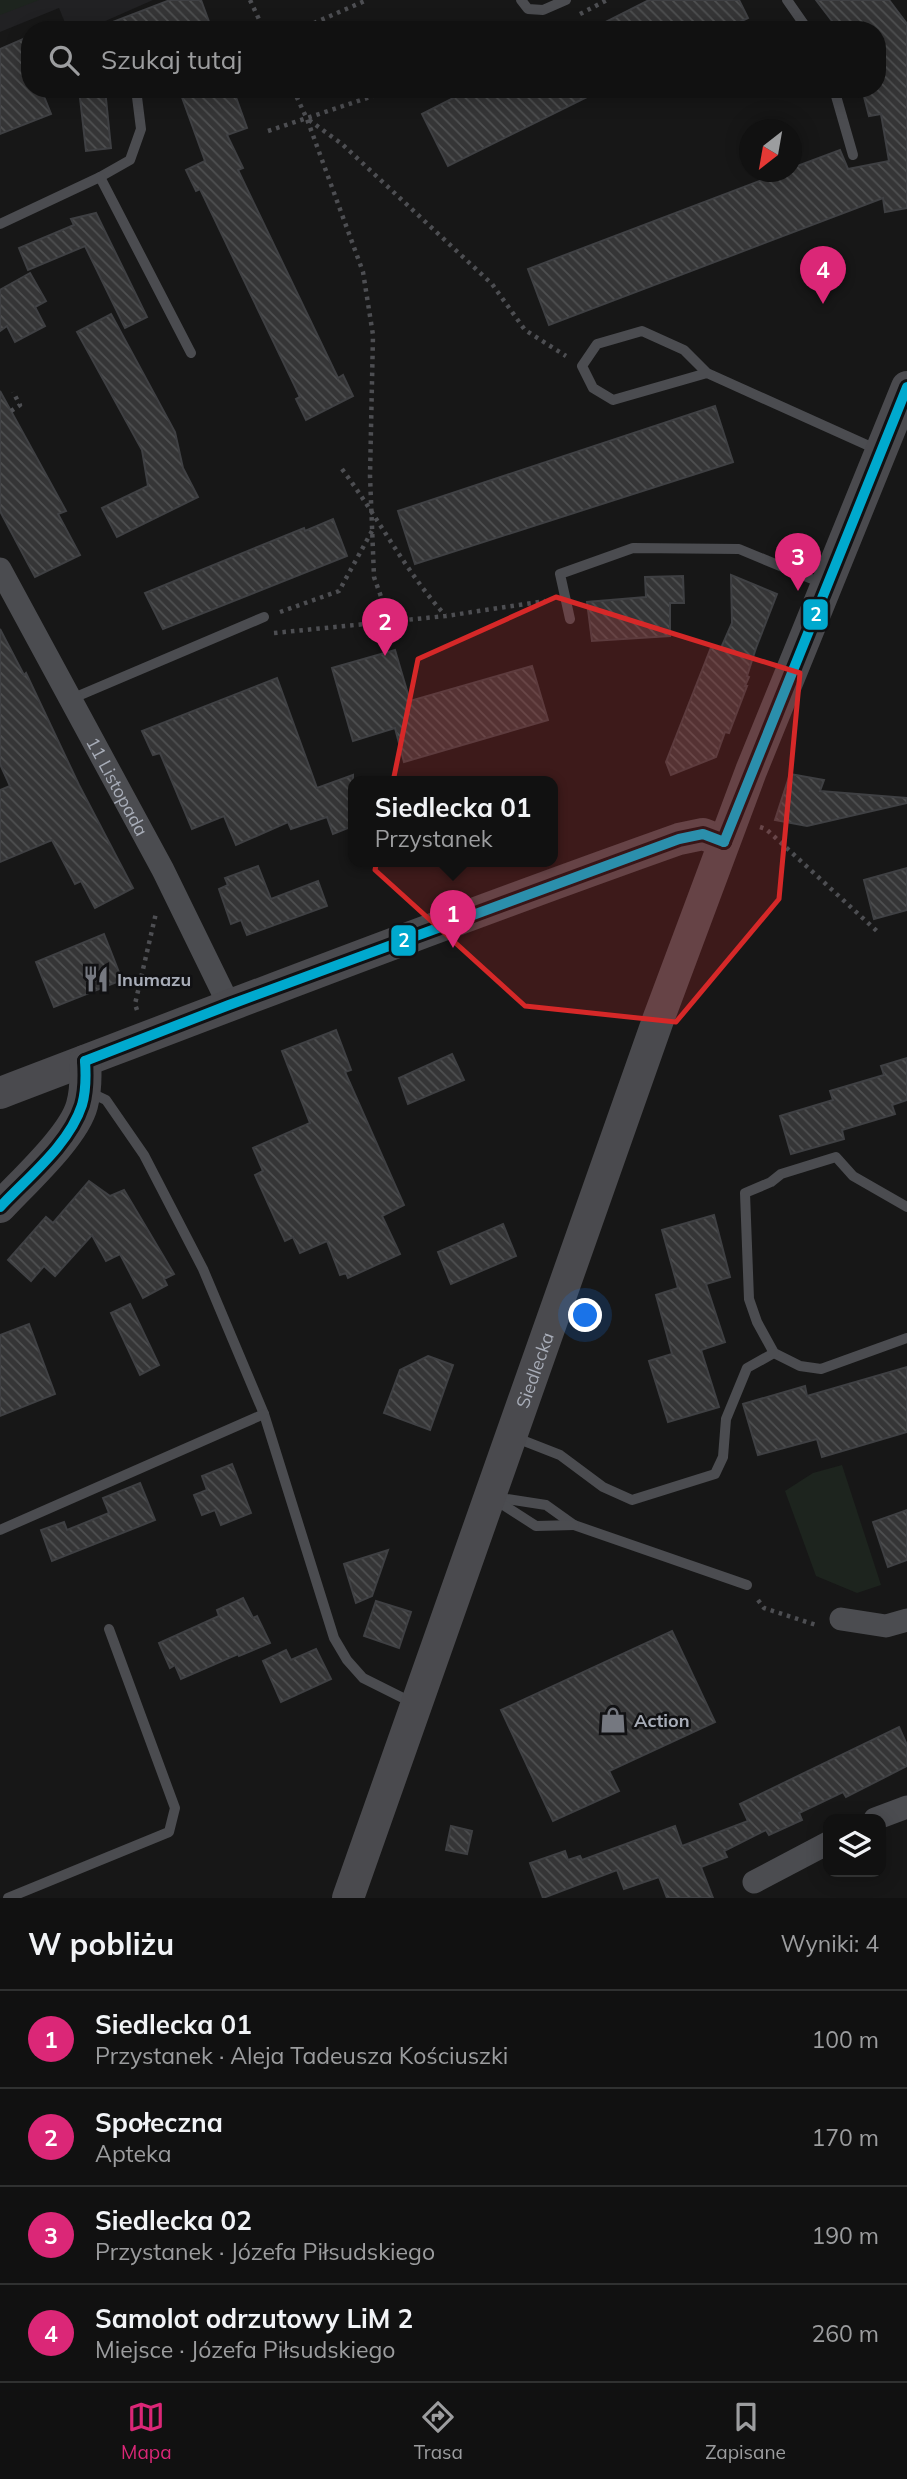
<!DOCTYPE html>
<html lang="pl">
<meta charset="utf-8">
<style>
:root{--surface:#111;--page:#1e1f1f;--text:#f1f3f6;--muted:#9c9d9f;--line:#303131;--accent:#db2777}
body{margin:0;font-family:Mulish,sans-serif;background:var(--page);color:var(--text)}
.controls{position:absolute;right:21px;bottom:21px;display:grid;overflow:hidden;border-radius:14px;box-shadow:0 4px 18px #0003}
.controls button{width:63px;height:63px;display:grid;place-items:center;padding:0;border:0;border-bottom:2px solid var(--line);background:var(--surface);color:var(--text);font:35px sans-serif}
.compass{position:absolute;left:739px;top:119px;width:63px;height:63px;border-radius:50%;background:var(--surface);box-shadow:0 4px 18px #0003;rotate:211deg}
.you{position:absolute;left:586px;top:1316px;width:24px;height:24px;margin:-18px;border:5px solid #fff;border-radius:50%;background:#1a73e8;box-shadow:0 0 0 10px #1a73e833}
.badge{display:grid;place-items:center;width:46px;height:46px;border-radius:50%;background:var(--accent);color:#fff;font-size:23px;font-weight:700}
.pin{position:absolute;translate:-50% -58px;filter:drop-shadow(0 2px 4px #0008)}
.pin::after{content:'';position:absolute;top:37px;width:24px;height:21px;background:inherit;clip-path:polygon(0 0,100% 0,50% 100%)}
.popup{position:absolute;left:348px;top:776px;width:210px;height:91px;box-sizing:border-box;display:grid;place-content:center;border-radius:14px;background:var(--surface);filter:drop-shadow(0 2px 5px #0005);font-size:23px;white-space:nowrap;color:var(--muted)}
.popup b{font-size:26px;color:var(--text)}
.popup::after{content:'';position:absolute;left:50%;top:100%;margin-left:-14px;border:14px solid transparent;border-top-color:var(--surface)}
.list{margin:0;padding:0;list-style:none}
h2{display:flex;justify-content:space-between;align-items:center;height:91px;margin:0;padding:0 28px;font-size:30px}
h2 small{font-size:23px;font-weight:400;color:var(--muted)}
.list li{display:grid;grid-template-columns:46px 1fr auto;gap:21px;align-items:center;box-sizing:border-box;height:98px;padding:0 28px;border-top:2px solid var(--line)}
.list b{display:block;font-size:26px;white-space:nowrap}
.list p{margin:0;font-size:23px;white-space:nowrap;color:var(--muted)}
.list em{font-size:23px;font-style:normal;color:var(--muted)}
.icon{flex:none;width:38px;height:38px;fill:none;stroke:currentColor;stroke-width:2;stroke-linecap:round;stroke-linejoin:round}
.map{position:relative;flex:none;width:907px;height:1898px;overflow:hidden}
.search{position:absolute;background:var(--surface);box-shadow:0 4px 18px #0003;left:21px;right:21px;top:21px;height:77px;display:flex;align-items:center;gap:18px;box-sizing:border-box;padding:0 24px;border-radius:28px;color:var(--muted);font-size:26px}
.sheet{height:483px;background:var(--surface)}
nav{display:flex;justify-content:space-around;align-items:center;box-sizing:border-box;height:98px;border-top:2px solid var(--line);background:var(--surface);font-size:19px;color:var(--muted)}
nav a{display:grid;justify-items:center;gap:4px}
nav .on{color:var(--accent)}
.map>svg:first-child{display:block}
.built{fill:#212123}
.park{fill:#1d241e}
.building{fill:url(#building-back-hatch);stroke:#3f4043;stroke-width:2}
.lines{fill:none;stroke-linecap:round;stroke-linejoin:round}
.path{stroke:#4d4e52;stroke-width:4.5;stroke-dasharray:3.5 5;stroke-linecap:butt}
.lane{stroke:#4b4c50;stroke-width:10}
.street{stroke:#4b4c50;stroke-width:23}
.secondary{stroke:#4a4a4e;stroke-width:32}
.bus-1-casing{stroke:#111113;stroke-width:16}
.bus-1{stroke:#00a9ce;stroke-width:10}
.marked{fill:#d62828;fill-opacity:0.2;stroke:#d62828;stroke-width:5;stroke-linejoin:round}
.labels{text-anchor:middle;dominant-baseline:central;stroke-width:5;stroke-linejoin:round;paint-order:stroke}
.street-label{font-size:18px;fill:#a8adb8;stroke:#111113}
.poi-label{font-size:18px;font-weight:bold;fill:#a8adb8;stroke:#111113;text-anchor:start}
.line-badge{stroke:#111113;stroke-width:2.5}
.badge-label{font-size:19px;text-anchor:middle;font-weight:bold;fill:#fff}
</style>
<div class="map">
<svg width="907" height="1898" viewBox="0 0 907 1898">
<defs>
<pattern id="building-back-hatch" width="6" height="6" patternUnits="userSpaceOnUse" patternTransform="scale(1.75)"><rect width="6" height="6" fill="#353536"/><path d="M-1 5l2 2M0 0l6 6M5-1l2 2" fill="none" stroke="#4f5051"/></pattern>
</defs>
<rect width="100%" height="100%" fill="#171717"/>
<polygon class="built" points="0,0 153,0 85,30 68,30 59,8 0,32"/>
<g class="park">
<polygon points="0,0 39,0 0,15"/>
<polygon points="842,1465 881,1585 857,1593 816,1576 785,1491 813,1473"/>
</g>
<g class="building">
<polygon points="170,0 201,0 212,30 98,30 97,28"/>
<polygon points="649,0 739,0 748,18 723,30 590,30"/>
<polygon points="816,0 889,0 907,24 907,208 885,212 883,198 549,325 528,269 783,172 792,172 792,168 840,150 848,169 889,161 881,114 869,116 862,89 877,89 877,30 839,30"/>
<polygon points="30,36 30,89 41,89 51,114 0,134 0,49"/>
<polygon points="79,89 105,89 111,148 86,151"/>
<polygon points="179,89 233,89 247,128 227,135 243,168 238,170 338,378 343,375 353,396 306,420 296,399 300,397 200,189 196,191 186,170 205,161"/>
<polygon points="471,89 603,89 448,166 422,114"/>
<polygon points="96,213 147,317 125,328 85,246 28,270 19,248 74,225 71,219"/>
<polygon points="30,273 46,301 35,307 45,326 15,342 7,326 0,331 0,290"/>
<polygon points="111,314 175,432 183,468 198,497 117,537 102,508 148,486 142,450 77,332"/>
<polygon points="0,391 66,511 58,514 80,555 35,577 0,511"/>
<polygon points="715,406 733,462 415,564 398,511"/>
<polygon points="333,519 347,556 163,629 145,593 304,528 305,531"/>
<polygon points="731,575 777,594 756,648 747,676 749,677 745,686 747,686 729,733 725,732 716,757 671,775 666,762 712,645 721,648 732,623"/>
<polygon points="683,576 684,603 670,603 670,636 592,641 587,602 646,597 645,577"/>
<polygon points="0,629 24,675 26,673 79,785 133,888 95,908 81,881 75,884 52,840 0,862 0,790 10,786 0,764"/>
<polygon points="395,650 410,701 532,666 548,720 404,762 395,728 353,741 332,668"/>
<polygon points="277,678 317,788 353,775 353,826 333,834 327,817 291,829 288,822 236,845 224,816 192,829 160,753 153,755 142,731"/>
<polygon points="790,774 824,780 820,791 907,798 907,803 807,826 775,820"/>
<polygon points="258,866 271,899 318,881 327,906 247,935 241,920 231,924 219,889 228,885 225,878"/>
<polygon points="907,868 907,910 874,919 864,880"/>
<polygon points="104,934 122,980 54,1007 36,962"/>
<polygon points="336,1030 351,1070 345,1072 404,1205 382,1216 400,1254 348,1278 346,1273 340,1275 327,1241 300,1253 293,1237 285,1241 255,1175 263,1171 253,1148 310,1123 282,1051"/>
<polygon points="452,1054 464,1080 408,1104 399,1078"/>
<polygon points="907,1058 907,1100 892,1105 895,1114 842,1130 844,1139 791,1154 780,1116 833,1100 830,1091 884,1075 881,1066"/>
<polygon points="89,1181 110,1196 124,1190 174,1274 164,1279 167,1285 143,1298 120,1254 106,1261 92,1235 55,1276 44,1266 31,1281 8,1260 46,1217 53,1223"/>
<polygon points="714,1215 730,1277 706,1284 725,1342 701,1350 719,1407 668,1422 649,1361 672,1354 656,1295 678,1288 662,1230"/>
<polygon points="503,1224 516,1256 451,1284 438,1252"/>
<polygon points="130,1304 159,1365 140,1375 111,1313"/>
<polygon points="29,1324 55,1394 0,1416 0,1335"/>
<polygon points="428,1356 453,1365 430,1430 384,1413 400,1370"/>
<polygon points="907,1367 907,1432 822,1457 817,1439 758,1455 743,1404 805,1386 807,1396"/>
<polygon points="232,1464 251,1513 221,1525 215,1510 202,1515 194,1495 207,1490 202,1476"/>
<polygon points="140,1483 155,1520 52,1561 41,1530 64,1522 67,1530 109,1513 103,1498"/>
<polygon points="907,1510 907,1560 888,1567 873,1522"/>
<polygon points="388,1550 372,1596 356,1603 344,1564"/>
<polygon points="243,1598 253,1618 257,1616 270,1643 239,1656 238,1654 181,1679 175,1665 170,1668 159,1643 219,1616 217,1610"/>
<polygon points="376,1601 411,1612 399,1648 364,1636"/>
<polygon points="672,1631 715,1722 609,1771 619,1791 553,1821 501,1710"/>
<polygon points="316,1649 331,1679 281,1702 263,1661 286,1650 291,1660"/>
<polygon points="899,1727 907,1745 907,1766 846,1797 843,1792 799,1813 802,1820 769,1835 766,1830 724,1851 727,1857 701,1867 713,1898 667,1898 659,1877 624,1889 617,1870 543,1898 530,1863 565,1851 568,1860 580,1856 582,1860 675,1826 682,1846 748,1821 740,1804"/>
<polygon points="451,1826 472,1831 467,1854 446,1850"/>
</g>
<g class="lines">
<g class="path">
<polyline points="250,0 264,30"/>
<polyline points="580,14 607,0"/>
<polyline points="298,30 367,0"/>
<polyline points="293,89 307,119 363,272 373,335 370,476 374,577 390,622"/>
<polyline points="309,120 342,144 492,284 525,330 566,356"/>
<polyline points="268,131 394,89"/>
<polyline points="11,411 20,405 13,392"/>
<path d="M 342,469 C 378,517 405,571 445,615"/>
<polyline points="280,612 339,591 372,531"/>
<polyline points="274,633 446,616 545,601"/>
<polyline points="760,827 766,829 879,933"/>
<polyline points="137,1010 135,1004 156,913"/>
<polyline points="758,1600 764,1608 819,1626"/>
</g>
<g class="lane">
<polyline points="521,0 528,9 543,10 566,0"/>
<polyline points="787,0 808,30"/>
<polyline points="834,89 853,155"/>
<polyline points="100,177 130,160 141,129 136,89"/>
<polyline points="0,224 100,177 191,353"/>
<polyline points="707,373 613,400 593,388 582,366 597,344 642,331 684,350 707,373 878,450"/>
<polyline points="570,619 560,574 633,548 739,549 824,584"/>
<polyline points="71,699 264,617"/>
<polyline points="89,1092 106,1100 144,1155 203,1269 264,1414 334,1638 347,1660 363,1678 413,1703"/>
<polyline points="907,1207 853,1176 836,1157 781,1174 771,1182 745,1193 749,1299 757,1322 774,1353 800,1366 821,1369 907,1338"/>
<polyline points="514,1437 560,1455 603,1487 632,1500 715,1474 723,1457 726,1419 747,1368 774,1353"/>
<polyline points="494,1497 546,1505 574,1525 747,1585"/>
<polyline points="494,1499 536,1526 574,1525"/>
<polyline points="0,1530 264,1414"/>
<polyline points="8,1898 169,1832 175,1808 109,1629"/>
</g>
<g class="street">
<path id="s1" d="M 0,569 L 163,870 L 229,1005"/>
<polyline points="841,1619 886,1626 907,1620"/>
<polyline points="875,1819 907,1807"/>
<polyline points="754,1882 828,1843"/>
</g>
<g class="secondary">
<path d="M 0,1093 C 226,1007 451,920 679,839 L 703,834 L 724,842"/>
<path d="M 0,1207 C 23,1182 74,1136 82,1105 C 86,1090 86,1075 85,1061"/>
<path id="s2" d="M 348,1898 L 658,1020 L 751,771 L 907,387"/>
</g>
<g class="bus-1-casing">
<g id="bus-1">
<polyline points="724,842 907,387"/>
<polyline points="85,1061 229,1005 679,839 703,834 724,842"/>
<path d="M 0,1207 C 28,1177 69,1145 82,1105 C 86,1091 86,1075 85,1061"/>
</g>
</g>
<use href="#bus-1" class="bus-1"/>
</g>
<path class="marked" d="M 556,597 L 800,673 L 779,899 L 676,1022 L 525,1006 L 375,870 L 418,659 Z"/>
<defs>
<g id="restaurant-bare" transform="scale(2.1)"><path d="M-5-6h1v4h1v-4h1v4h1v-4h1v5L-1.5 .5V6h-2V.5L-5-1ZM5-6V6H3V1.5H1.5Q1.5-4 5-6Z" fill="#757880" stroke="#111113" stroke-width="2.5" paint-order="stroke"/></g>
<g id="shop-bare" transform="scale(2.1)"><path d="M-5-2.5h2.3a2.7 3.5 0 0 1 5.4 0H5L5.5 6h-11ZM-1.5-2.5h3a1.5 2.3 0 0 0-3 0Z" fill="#757880" stroke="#111113" stroke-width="2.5" paint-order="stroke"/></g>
</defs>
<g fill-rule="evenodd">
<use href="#restaurant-bare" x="96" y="979"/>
<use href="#shop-bare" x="613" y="1720"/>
</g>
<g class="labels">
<g class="street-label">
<text stroke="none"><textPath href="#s1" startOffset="247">11 Listopada</textPath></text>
<text stroke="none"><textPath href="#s2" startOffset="560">Siedlecka</textPath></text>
</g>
<g class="poi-label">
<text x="117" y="979">Inumazu</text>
<text x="634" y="1720">Action</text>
</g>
</g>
<g class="line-badge">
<rect x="802" y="598" width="27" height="33" rx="7" fill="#00a9ce"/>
<rect x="390" y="924" width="27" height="33" rx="7" fill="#00a9ce"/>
</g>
<g class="badge-label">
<text x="816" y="621">2</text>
<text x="404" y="947">2</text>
</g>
</svg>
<div class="controls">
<button><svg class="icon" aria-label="layers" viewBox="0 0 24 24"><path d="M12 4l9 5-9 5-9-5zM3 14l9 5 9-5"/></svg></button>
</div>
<svg class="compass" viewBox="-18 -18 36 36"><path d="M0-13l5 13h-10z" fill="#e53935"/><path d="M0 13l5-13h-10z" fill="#9c9d9f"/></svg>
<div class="you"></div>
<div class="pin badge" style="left:453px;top:948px">1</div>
<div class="popup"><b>Siedlecka 01</b>Przystanek</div>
<div class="pin badge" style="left:385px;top:656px">2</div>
<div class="pin badge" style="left:798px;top:591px">3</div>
<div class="pin badge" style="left:823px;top:304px">4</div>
<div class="search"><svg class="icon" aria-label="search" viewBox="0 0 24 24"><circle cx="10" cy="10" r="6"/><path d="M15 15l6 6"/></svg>Szukaj tutaj</div>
</div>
<section class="sheet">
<h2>W pobliżu<small>Wyniki: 4</small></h2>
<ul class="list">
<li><span class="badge">1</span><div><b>Siedlecka 01</b><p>Przystanek · Aleja Tadeusza Kościuszki</p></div><em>100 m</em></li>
<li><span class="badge">2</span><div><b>Społeczna</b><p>Apteka</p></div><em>170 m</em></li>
<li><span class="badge">3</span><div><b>Siedlecka 02</b><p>Przystanek · Józefa Piłsudskiego</p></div><em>190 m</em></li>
<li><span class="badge">4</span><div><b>Samolot odrzutowy LiM 2</b><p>Miejsce · Józefa Piłsudskiego</p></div><em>260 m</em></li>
</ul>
</section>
<nav>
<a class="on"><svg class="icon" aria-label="map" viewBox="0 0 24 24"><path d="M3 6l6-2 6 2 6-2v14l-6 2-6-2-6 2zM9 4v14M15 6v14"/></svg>Mapa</a>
<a><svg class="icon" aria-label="directions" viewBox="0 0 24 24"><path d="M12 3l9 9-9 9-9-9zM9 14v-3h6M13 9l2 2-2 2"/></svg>Trasa</a>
<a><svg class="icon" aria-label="saved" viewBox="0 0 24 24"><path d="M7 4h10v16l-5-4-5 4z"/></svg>Zapisane</a>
</nav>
